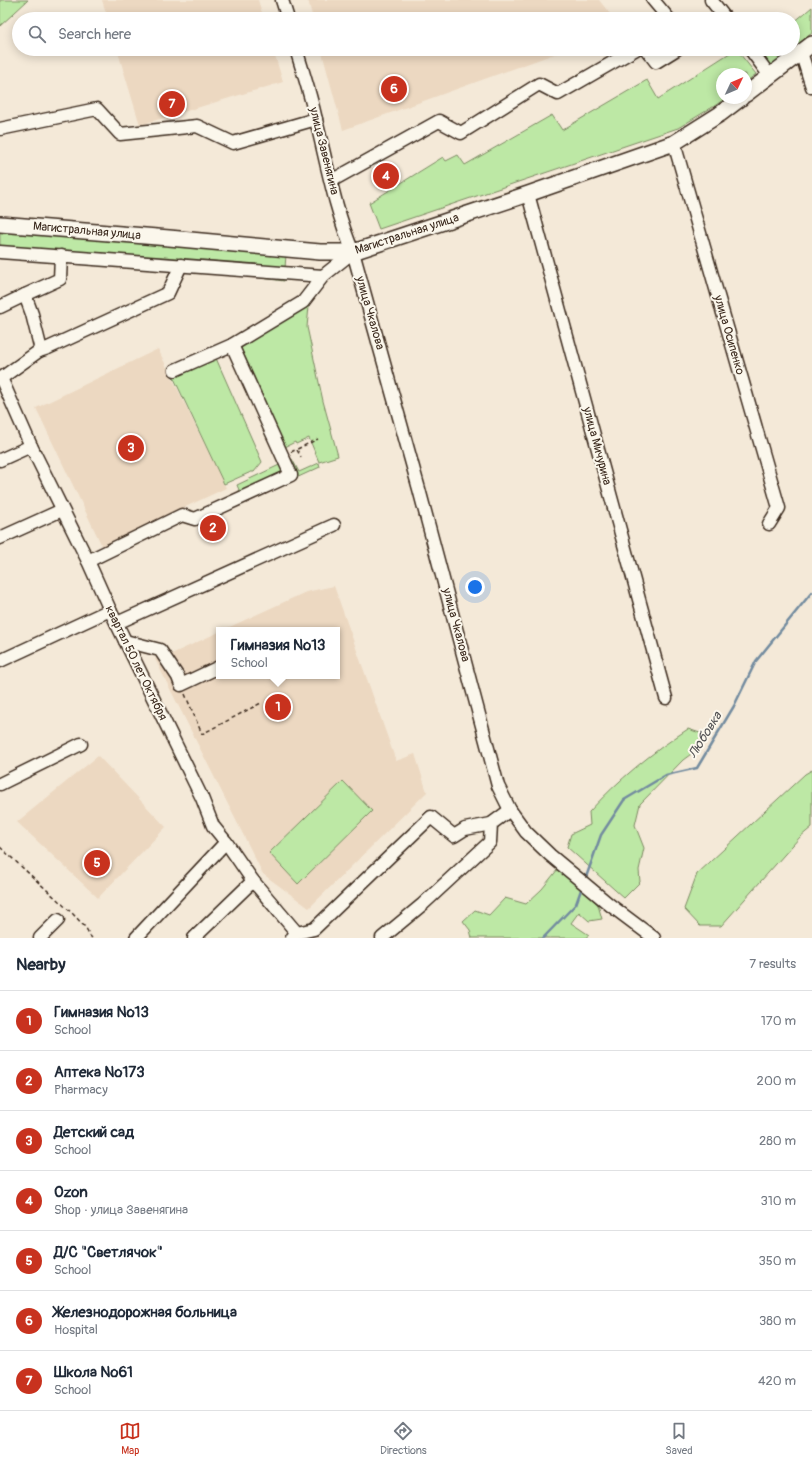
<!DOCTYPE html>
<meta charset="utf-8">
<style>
:root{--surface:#fff;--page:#f6f6f7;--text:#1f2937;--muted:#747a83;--line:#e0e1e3;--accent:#c8321e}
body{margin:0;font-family:Pangolin,sans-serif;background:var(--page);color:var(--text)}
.compass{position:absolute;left:716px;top:68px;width:36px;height:36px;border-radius:50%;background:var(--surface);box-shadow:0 2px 10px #0003;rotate:46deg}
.you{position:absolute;left:475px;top:587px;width:14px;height:14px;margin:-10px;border:3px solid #fff;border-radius:50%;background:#1a73e8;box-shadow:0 0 0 6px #1a73e833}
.badge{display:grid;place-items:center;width:26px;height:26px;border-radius:50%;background:var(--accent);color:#fff;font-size:13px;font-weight:700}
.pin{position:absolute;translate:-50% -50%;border:2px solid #fff;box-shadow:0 1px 4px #0006}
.popup{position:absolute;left:216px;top:627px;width:124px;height:52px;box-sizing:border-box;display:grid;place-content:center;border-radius:0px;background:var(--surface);filter:drop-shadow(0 1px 3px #0005);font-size:13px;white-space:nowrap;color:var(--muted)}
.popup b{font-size:15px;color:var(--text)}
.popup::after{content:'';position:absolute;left:50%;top:100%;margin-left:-8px;border:8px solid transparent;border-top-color:var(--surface)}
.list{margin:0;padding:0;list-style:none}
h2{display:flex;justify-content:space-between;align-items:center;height:52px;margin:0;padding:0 16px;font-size:17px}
h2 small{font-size:13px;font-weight:400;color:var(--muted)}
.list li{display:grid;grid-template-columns:26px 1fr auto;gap:12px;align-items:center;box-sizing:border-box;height:60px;padding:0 16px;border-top:1px solid var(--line)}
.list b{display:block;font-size:15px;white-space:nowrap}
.list p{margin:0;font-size:13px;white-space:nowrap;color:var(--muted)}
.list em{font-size:13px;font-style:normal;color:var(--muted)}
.icon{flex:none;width:22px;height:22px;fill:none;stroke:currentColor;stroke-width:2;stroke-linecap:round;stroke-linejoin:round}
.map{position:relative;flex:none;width:812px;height:938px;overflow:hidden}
.search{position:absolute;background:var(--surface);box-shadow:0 2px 10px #0003;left:12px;right:12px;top:12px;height:44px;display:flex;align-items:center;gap:10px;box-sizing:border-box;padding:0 14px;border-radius:22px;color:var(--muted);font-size:15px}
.sheet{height:472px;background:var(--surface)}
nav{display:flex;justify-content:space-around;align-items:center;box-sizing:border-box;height:56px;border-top:1px solid var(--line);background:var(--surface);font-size:11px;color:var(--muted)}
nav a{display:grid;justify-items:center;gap:2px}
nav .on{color:var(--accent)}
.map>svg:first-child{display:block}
.built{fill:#ecd8c1}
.green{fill:#bde8a5;stroke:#7c8962}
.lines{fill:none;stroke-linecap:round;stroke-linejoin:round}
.stream{stroke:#728b9f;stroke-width:2.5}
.minor-casing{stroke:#3b2a1e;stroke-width:15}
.major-casing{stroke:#3b2a1e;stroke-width:18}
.path{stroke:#3b2a1e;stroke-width:1.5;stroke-dasharray:4 3;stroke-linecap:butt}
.minor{stroke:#fbf7ec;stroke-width:12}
.major{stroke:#fbf7ec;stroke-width:15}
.labels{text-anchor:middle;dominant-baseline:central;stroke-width:4;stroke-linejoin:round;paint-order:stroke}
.street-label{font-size:12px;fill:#3b2a1e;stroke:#fbf7ec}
.water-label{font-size:13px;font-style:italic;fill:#525254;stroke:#fbf7ec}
</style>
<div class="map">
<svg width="812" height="938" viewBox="0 0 812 938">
<rect width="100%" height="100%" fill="#f4e9d8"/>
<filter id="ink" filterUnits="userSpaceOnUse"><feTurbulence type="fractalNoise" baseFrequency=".025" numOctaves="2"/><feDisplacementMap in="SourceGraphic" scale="8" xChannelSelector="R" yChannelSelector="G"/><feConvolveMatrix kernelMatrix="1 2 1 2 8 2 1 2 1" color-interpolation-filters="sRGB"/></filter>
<g filter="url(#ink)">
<g class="built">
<polygon points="102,0 258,0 264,19 108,19"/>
<polygon points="308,0 599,0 614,19 313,19"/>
<polygon points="117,49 273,49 283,82 140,125"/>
<polygon points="321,49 568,49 343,130"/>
<polygon points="158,349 226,488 102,546 36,408"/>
<polygon points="334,586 396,761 415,754 427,792 309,908 263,874 155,659 165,657 219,632 219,676 337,676 337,630 223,630 306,592"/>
<polygon points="98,756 166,827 98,898 17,822"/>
</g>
<g class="green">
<polygon points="0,0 28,0 0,26"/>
<polygon points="812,7 812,33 793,48 793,23"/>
<polygon points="736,49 756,74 746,82 746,74 722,74 722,98 726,98 716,105 678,128 379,229 369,203 443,157 446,161 458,155 465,165 552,115 562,130 647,80 658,99"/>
<polygon points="760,49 792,49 771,66 759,50"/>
<polygon points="0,231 286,255 284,281 192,269 0,251"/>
<polygon points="310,296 307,327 323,401 338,456 319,462 309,438 296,444 295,442 285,447 241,348 250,343 249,340"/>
<polygon points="215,356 262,462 254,472 251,472 224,484 171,372"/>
<polygon points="292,459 299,472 319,463 320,467 244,502 237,485"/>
<path d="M 688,729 L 703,734 L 698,749 L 683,760 L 640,804 L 635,825 L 644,848 L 639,870 L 640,882 L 624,898 L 567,847 L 571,834 L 590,825 L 589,812 C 618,780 651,753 688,729 Z"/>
<polygon points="812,770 812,827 800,837 721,926 700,926 684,909 697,874 805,774"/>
<polygon points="343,781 372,811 298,884 269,853"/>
<polygon points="558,869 579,883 598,905 602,919 589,921 579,912 571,923 589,935 585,938 472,938 470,930 463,921 475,910 489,915 505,898 526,904 542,889"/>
</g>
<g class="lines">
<g class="stream">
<polyline points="585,880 601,835 624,800 666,775 697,768 734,706 756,661 812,592"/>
<polyline points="543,938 576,904 582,887"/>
</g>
<g class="minor-casing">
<g id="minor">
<polyline points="282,0 288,19"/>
<polyline points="653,0 669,19"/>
<polyline points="711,0 726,19"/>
<path d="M 296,49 C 303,72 311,96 316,120 C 327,164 335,210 353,252 L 419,489 L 498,786 L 510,810 L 526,832 L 550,855 L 610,905 L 654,938"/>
<polyline points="646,49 656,62 677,49"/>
<polyline points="750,49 770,76"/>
<polyline points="801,52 812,87"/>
<polyline points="0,129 97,109 120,134 197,126 233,143 316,119"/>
<polyline points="674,143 779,508 769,524"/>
<polyline points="331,181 439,121 461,133 539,84 558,94 636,49"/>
<polyline points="528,194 666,698"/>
<polyline points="0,252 323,276"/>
<polyline points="0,307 25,295"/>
<polyline points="39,351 48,348 168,293 181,265"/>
<polyline points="175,370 232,345 303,302 323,276 353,252"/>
<polyline points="1,378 31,446 88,561 110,610 202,798 213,826 226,842 253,881 297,933"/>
<polyline points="0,379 39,351 40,346 32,314 25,295 60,279 61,256"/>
<polyline points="0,460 31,446"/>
<polyline points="0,538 62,510"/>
<polyline points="88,561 182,515 195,519 291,475 232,345"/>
<polyline points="117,623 334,525"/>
<polyline points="125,641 160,650 178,677 181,685 219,667"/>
<polyline points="0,661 110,610"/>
<polyline points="0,784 81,744"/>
<polyline points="40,938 58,920"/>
<polyline points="136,938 226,842"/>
<polyline points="194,938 253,881"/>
<polyline points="292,938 297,933 314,929 431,817 454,836 465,829 491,824 510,810"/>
<polyline points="382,938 423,904 490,842 491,824"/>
</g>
</g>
<g class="major-casing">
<g id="major">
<polyline points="746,94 812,44"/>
<polyline points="0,224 169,238 320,252 353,252 528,194 674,143 720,114 741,98"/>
</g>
</g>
<g class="path">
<polyline points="297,450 301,457"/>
<polyline points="291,452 318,439"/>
<polyline points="185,694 202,734 261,703"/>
<polyline points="0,847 73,914 86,928 90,936 92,938"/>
</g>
<use href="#minor" class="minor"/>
<use href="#major" class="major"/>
</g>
</g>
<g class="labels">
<g class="street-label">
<text transform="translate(324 151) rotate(76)">улица Завенягина</text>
<text transform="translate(87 231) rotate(5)">Магистральная улица</text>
<text transform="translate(407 234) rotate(-18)">Магистральная улица</text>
<text transform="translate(370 313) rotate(74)">улица Чкалова</text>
<text transform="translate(729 335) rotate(74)">улица Осипенко</text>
<text transform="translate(597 446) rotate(75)">улица Мичурина</text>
<text transform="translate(456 625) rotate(75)">улица Чкалова</text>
<text transform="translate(136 663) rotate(64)">квартал 50 лет Октября</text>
</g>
<g class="water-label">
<text transform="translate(705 735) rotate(-58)">Любовка</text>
</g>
</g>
</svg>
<svg class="compass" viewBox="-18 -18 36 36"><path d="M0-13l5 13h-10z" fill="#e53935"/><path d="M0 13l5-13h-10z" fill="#747a83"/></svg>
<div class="you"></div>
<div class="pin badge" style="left:278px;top:707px">1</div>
<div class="popup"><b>Гимназия №13</b>School</div>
<div class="pin badge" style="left:213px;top:528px">2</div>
<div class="pin badge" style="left:131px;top:448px">3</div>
<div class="pin badge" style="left:386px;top:176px">4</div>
<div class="pin badge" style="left:97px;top:863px">5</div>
<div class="pin badge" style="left:394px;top:89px">6</div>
<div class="pin badge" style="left:172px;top:104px">7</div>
<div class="search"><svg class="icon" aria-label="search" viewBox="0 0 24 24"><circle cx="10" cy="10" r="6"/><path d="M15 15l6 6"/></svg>Search here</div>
</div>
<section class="sheet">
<h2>Nearby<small>7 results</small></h2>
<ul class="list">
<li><span class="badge">1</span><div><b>Гимназия №13</b><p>School</p></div><em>170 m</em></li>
<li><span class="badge">2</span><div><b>Аптека №173</b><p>Pharmacy</p></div><em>200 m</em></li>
<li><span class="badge">3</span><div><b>Детский сад</b><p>School</p></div><em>280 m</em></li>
<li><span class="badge">4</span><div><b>Ozon</b><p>Shop · улица Завенягина</p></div><em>310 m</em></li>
<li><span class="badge">5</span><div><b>Д/С &quot;Светлячок&quot;</b><p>School</p></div><em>350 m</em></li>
<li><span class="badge">6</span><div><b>Железнодорожная больница</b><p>Hospital</p></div><em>380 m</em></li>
<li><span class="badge">7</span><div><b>Школа №61</b><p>School</p></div><em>420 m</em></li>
</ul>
</section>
<nav>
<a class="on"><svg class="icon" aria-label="map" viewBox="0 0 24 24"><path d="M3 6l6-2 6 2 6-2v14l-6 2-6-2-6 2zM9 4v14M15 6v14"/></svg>Map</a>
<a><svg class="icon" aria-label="directions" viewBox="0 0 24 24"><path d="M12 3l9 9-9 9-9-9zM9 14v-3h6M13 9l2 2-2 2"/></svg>Directions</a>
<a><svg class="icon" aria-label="saved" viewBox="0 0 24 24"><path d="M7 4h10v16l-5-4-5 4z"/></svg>Saved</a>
</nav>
